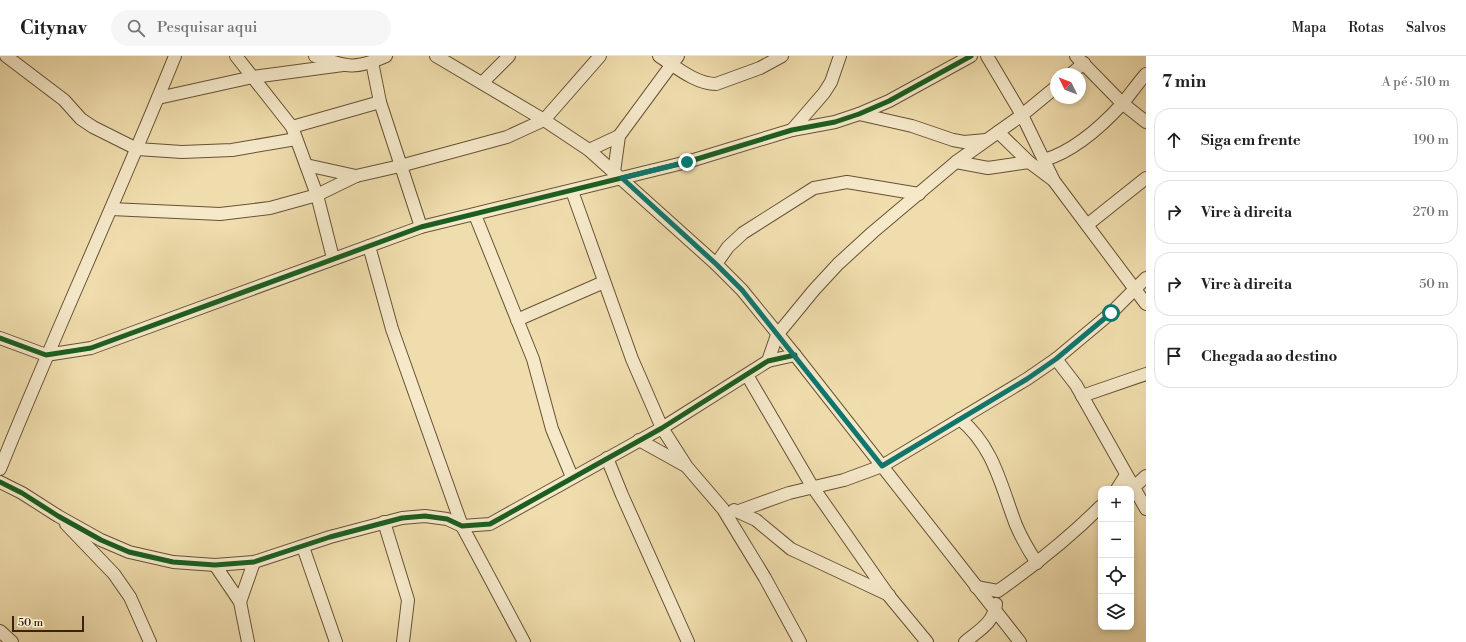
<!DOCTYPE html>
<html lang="pt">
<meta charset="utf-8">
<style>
:root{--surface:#fff;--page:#f6f6f6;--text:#202124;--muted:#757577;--line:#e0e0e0}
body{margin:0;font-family:"Libre Bodoni",serif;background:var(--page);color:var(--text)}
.controls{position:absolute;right:12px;bottom:12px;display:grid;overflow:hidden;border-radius:8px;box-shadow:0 2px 6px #0003}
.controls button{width:36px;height:36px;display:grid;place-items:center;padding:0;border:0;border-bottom:1px solid var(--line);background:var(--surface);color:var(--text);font:20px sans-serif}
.compass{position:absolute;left:1050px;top:12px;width:36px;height:36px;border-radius:50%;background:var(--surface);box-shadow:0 2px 6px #0003;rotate:313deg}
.scale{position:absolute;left:12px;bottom:10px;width:72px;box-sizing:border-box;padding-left:4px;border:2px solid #38230e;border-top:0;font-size:11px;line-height:14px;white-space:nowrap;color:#38230e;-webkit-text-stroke:3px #f5e9ca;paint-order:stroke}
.stop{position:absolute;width:12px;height:12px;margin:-9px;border:3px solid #0f766e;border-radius:50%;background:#fff}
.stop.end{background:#0f766e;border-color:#fff;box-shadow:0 1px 4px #0008}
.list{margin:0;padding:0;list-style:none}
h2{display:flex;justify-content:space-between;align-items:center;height:52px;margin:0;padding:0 16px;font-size:17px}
h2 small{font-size:13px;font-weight:400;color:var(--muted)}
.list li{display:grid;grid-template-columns:26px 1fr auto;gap:12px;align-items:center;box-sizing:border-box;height:64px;margin:0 8px 8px;padding:0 8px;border:1px solid var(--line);border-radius:16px}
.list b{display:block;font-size:15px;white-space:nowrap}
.list em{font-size:13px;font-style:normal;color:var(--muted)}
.icon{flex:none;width:22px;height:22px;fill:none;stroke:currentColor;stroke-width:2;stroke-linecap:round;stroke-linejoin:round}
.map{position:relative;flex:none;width:1146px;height:586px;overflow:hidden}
header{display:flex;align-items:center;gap:24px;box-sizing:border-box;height:56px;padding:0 20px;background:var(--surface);border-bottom:1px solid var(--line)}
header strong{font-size:19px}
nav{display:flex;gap:22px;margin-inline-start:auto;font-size:14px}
.search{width:280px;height:36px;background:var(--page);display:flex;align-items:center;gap:10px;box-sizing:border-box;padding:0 14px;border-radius:22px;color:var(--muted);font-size:15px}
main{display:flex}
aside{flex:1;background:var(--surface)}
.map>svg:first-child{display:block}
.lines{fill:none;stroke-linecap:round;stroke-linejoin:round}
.minor-casing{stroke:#665236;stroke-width:14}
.minor{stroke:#f5e9ca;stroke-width:12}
.cycleway-casing{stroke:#f5e9ca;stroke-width:8}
.cycleway{stroke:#1b5e20;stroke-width:5}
.route{stroke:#0f766e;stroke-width:5}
</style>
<header>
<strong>Citynav</strong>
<div class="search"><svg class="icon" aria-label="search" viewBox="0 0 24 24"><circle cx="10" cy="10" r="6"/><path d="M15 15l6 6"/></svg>Pesquisar aqui</div>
<nav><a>Mapa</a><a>Rotas</a><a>Salvos</a></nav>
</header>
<main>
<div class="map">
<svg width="1146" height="586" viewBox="0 0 1146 586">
<rect width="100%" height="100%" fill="#f0ddad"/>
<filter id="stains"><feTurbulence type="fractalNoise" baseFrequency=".005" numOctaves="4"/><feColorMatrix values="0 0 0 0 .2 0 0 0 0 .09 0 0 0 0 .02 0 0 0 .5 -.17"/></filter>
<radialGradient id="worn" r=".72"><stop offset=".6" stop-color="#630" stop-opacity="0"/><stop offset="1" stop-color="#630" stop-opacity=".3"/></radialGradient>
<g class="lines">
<g class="minor-casing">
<g id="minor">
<polyline points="6,0 64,44 81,63 93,71 137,93 182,96 232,94 296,83"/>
<polyline points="236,0 292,71 317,139 333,202"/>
<path d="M 315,0 C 347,11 355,14 386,0"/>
<polyline points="436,0 544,64 589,94 716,208 742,234 795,299 1020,586"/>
<path d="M 659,0 C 676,11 696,28 716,28 L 760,12 L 782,0"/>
<polyline points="987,0 1022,59 1054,125 1146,248"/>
<polyline points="1076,0 1122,47 1146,66"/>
<polyline points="372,6 380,46 421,171"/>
<polyline points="1071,18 1084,7"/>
<polyline points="482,27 509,0"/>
<polyline points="158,42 253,21 343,9"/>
<polyline points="859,58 912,70 953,84 964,86 986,84"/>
<polyline points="292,71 380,46"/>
<polyline points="792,74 824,37 831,26 840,0"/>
<polyline points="998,76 1029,106 1053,124"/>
<polyline points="589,94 619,80"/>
<path d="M 1044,104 C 1075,95 1102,70 1123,47 C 1131,37 1138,27 1146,18"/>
<polyline points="956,106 988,112 1029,106"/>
<polyline points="306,109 356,120"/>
<polyline points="614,116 619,80 678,0"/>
<polyline points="572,135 632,303 662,372 687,411 723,453 765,522 800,586"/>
<polyline points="111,153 220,158 270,152 317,139 356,120 400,110 507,81 544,64 600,0"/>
<polyline points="475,159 533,303 552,373 572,421"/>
<polyline points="1087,169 1146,122"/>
<polyline points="369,190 392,273 462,470 524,586"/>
<polyline points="716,208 728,191 743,177 814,132 847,126 919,138"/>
<polyline points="517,264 604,226"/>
<polyline points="0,282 46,299 91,292 421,171 687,106 792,74 835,66 859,58 889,45 971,0"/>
<polyline points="1056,303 1076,329 1146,453"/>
<polyline points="768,305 777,279 814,234 838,208 873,176 956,106 1022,59 1056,31"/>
<polyline points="747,319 812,430 889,540 927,586"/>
<polyline points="1082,340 1146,318"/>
<path d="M 960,363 C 994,391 1001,430 1016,469 C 1022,483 1029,495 1037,507"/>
<polyline points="639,384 684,409"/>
<polyline points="607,402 622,439 688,586"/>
<path d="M 0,413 C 56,274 119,139 175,0"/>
<polyline points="0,426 22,437 58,460 101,484 129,496 173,506 215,509 254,506 330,481 402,462 425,460 447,463 462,470 490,468 662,372 768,305 795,299"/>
<polyline points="1134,431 1146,420"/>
<polyline points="1117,433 1126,419"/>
<polyline points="734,454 756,464 791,493 889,539"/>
<polyline points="739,455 789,437 844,424 882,410 1027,323 1056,303 1111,257 1146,222"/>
<polyline points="384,466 408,544 403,586"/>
<polyline points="66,468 114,518 130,541 150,586"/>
<polyline points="303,491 336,586"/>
<polyline points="215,509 240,546 248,586"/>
<path d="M 976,531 L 998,535 C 1035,509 1069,482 1101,450"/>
<polyline points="240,546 254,506"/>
<polyline points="0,575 12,586"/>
<path d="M 965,586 C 978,575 994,567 996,548"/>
</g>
</g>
<use href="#minor" class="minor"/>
<g class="cycleway-casing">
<g id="cycleway">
<polyline points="0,282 46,299 91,292 421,171 687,106 792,74 835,66 859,58 889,45 971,0"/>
<polyline points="0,426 22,437 58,460 101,484 129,496 173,506 215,509 254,506 330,481 402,462 425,460 447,463 462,470 490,468 662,372 768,305 795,299"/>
</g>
</g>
<use href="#cycleway" class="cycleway"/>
</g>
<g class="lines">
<polyline class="route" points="687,106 622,122 716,208 742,234 882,410 1027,323 1056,303 1111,257"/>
</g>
<rect width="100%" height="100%" filter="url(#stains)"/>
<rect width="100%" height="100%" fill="url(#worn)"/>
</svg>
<div class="controls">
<button>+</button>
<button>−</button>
<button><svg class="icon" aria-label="locate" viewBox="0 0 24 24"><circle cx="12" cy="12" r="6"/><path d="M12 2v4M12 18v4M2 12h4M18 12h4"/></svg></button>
<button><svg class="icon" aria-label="layers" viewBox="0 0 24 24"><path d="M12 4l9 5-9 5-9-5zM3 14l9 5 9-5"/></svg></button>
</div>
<svg class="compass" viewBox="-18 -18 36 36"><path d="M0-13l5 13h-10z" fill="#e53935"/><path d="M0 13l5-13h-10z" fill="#757577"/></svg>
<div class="scale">50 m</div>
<div class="stop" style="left:1111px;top:257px"></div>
<div class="stop end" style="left:687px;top:106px"></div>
</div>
<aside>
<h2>7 min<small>A pé · 510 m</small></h2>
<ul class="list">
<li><svg class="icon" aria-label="ahead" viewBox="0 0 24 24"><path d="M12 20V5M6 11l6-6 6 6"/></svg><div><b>Siga em frente</b></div><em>190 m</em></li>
<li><svg class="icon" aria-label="right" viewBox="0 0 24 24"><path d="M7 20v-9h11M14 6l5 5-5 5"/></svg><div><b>Vire à direita</b></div><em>270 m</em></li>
<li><svg class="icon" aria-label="right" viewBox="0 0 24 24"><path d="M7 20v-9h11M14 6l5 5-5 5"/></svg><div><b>Vire à direita</b></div><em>50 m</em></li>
<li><svg class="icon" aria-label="arrive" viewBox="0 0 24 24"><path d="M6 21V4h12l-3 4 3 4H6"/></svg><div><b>Chegada ao destino</b></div></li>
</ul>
</aside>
</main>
